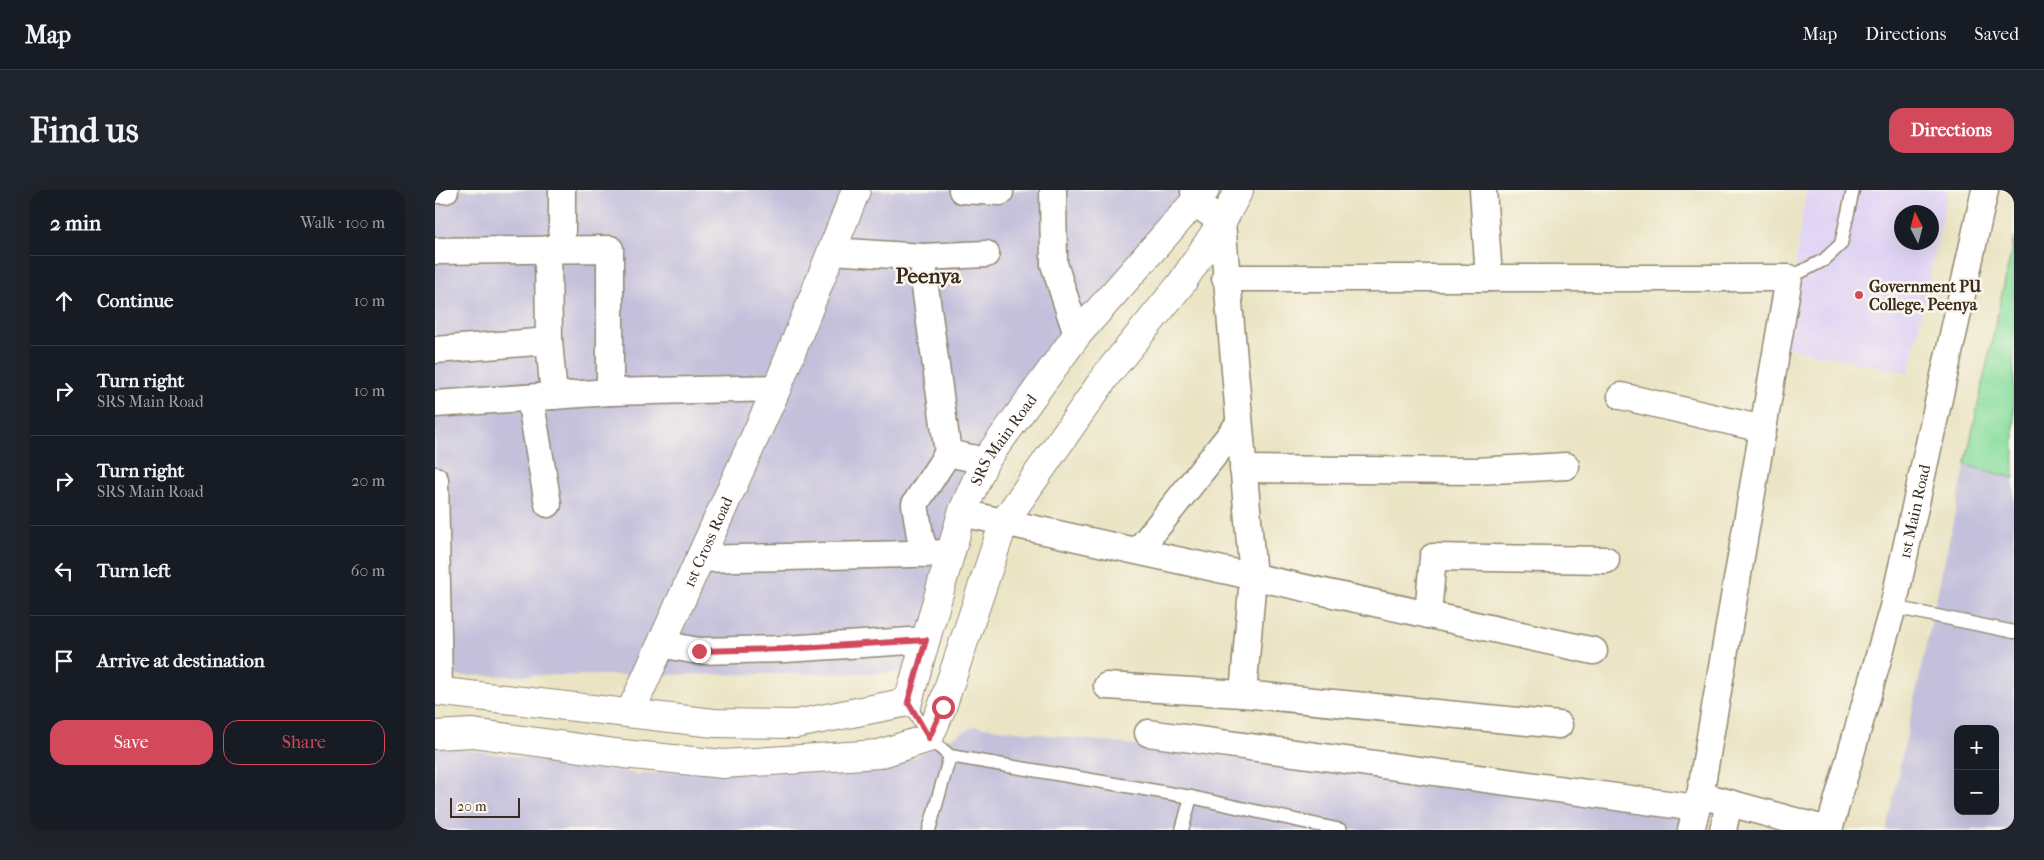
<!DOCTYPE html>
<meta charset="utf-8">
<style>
:root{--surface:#171b24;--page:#20242c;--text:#f1f3f6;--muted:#9ea1a6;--line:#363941;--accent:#d1495b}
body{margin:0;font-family:"IM FELL French Canon",serif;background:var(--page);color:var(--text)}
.controls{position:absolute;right:15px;bottom:15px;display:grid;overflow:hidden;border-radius:10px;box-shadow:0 5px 20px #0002}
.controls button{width:45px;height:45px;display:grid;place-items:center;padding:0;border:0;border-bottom:1px solid var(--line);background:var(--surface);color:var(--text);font:25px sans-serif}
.compass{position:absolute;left:1459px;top:15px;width:45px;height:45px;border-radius:50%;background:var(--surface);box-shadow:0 5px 20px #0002;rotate:354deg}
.scale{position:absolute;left:15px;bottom:12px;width:70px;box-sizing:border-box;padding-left:5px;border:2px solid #3b2a1e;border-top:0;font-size:14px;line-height:18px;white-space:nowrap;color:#3b2a1e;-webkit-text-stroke:4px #fbf7ec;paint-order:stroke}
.stop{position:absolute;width:15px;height:15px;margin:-11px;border:4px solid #d1495b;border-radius:50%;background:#fff}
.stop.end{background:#d1495b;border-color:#fff;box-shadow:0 1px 5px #0008}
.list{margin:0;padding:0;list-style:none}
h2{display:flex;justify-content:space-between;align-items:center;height:65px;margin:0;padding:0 20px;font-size:21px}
h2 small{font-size:16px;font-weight:400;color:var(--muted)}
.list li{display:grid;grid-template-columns:32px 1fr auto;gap:15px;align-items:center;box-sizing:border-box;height:90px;padding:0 20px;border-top:1px solid var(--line)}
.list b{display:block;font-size:19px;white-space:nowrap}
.list p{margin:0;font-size:16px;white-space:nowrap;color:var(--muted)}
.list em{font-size:16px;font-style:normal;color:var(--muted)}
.actions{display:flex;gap:10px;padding:15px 20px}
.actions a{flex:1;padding:11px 0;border:1px solid var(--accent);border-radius:15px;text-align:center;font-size:18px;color:var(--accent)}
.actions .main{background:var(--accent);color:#fff}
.icon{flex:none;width:28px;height:28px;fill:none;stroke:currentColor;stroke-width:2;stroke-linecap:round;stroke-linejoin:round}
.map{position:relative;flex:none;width:1579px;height:640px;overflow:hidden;border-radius:15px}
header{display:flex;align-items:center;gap:30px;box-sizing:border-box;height:70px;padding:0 25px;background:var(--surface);border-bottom:1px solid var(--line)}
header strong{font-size:24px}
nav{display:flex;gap:28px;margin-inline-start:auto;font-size:18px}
.intro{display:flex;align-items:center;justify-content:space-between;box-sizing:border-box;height:120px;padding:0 30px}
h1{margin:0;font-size:35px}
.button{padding:12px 22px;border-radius:15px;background:var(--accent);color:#fff;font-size:18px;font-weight:700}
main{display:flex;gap:30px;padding:0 30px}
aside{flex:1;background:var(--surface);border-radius:15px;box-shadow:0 5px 20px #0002}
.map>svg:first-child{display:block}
.built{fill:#e0d4f4;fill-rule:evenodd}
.industrial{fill:#c4c0db;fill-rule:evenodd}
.green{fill:#8ade9f;stroke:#62845e}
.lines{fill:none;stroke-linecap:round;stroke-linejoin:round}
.lane-casing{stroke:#928771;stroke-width:15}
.street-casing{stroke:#928771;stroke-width:29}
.secondary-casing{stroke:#928771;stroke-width:30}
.lane{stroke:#fff;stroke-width:12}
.street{stroke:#fff;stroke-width:26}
.secondary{stroke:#fff;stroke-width:28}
.route{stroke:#d1495b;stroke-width:6}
.poi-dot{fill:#d1495b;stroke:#fbf7ec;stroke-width:2}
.labels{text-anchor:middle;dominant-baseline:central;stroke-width:5;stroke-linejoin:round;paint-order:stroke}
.poi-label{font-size:16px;font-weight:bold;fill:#3b2a1e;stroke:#fbf7ec;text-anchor:start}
.street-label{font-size:16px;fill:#3b2a1e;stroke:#fbf7ec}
.district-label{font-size:21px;font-weight:bold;fill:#3b2a1e;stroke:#fbf7ec}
</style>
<header>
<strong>Map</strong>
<nav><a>Map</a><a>Directions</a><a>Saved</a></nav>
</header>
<div class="intro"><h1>Find us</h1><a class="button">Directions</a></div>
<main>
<aside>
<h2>2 min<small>Walk · 100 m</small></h2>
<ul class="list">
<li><svg class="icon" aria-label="ahead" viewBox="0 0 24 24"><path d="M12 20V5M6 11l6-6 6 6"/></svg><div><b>Continue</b></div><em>10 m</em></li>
<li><svg class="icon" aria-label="right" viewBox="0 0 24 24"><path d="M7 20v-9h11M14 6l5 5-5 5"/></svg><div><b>Turn right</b><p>SRS Main Road</p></div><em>10 m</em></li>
<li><svg class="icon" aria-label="right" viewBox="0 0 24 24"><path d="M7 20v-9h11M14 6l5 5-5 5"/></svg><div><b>Turn right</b><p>SRS Main Road</p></div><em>20 m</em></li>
<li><svg class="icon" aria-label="left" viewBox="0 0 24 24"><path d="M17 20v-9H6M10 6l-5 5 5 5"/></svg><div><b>Turn left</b></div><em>60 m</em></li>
<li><svg class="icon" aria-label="arrive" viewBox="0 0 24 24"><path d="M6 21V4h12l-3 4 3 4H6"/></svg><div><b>Arrive at destination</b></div></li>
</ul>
<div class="actions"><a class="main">Save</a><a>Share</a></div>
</aside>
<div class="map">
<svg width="1579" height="640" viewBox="0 0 1579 640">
<rect width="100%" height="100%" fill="#fbf7ec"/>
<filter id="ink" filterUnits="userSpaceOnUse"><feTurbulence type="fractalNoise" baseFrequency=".02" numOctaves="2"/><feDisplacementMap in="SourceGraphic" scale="10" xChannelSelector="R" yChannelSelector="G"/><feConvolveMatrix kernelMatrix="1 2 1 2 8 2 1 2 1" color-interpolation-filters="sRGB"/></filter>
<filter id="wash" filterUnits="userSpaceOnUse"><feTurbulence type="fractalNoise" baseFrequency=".0096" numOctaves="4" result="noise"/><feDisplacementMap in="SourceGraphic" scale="20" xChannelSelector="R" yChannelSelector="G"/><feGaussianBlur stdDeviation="1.12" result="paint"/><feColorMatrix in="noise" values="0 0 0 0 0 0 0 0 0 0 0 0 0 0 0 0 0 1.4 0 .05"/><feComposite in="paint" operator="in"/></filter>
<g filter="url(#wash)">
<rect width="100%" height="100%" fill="#eae4c4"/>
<path class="built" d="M 1371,0 L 1513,0 L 1474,183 L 1349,157 ZM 1466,22 L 1496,22 L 1496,52 L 1466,52 Z"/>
<g class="industrial">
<polygon points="0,0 750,0 547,252 489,483 0,486"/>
<path d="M 1579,48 L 1579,640 L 1451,640 L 1566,111 ZM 1523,539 L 1560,539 L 1560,621 L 1523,621 Z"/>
<polygon points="540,536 1250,621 1245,640 0,640 0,555 204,584 479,567"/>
</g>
<polygon class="green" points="1579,48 1579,288 1530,275"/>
</g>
<g filter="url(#ink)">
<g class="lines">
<g class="lane-casing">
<g id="lane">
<polyline points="1354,88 1389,70 1406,54 1418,0"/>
<polyline points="1458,417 1579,442"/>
<polyline points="473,512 494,548 515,566 756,607 906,640"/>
<polyline points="494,640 515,566"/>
<polyline points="747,640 756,607"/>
</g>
</g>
<g class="street-casing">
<g id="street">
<polyline points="0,0 10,0"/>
<polyline points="527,0 565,2"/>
<polyline points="618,0 619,74 642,145"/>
<polyline points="759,0 760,13 787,32 818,387 808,504"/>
<polyline points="1048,0 1054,88"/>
<polyline points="113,59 114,151"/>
<polyline points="127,59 127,0"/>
<polyline points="0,61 175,59 175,202 342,198"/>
<polyline points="397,61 488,67 490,97 513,263 550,271"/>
<polyline points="488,67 551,64"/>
<polyline points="790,88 1354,88 1265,605 1256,640"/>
<polyline points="0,160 114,151 119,206"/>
<polyline points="1186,206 1328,239"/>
<polyline points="95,208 113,314"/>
<polyline points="0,214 175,202"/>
<polyline points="808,279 1041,281 1131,276"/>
<polyline points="0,290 4,501"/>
<polyline points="527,323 1159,461"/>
<polyline points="703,361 803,235"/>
<polyline points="491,364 485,346 480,314 513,263"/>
<polyline points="264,369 516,363"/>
<polyline points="993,425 998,367 1171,370"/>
<polyline points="226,454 263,461 350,459 491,450"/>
<polyline points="672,496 808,504 1124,535"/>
<polyline points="713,543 1262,618"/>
<polyline points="1265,605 1393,640"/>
<polyline points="1288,640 1294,613"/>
<path id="s1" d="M 1394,640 L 1458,417 L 1550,0"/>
</g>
</g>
<g class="secondary-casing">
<g id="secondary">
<path id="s2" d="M 0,501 L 279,533 L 361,534 L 473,512 L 527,323 L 550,271 L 642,145 L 770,0"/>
<path id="s3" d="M 195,523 L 342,198 L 421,0"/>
<polyline points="0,545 38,543 188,564 288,574 444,564 494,548 507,517 569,332 673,183 746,94 787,32 804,0"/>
</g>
</g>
<use href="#lane" class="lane"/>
<use href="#street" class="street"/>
<use href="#secondary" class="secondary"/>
</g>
</g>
<g class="lines" filter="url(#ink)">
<polyline class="route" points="264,461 350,459 491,450 473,512 494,548 508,517"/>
</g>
<circle class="poi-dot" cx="1424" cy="105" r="5"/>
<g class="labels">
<g class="poi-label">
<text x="1434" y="96">Government PU<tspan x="1434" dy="18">College, Peenya</tspan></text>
</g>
<g class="street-label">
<text stroke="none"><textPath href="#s2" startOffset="758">SRS Main Road</textPath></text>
<text stroke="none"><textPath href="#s1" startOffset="330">1st Main Road</textPath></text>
<text stroke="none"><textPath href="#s3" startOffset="188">1st Cross Road</textPath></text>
</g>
<g class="district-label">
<text x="493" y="86">Peenya</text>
</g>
</g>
</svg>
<div class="controls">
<button>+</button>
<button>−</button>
</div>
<svg class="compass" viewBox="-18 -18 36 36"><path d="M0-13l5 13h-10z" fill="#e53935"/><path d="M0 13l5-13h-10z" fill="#9ea1a6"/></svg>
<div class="scale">20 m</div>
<div class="stop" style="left:508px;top:517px"></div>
<div class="stop end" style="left:264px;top:461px"></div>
</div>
</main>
